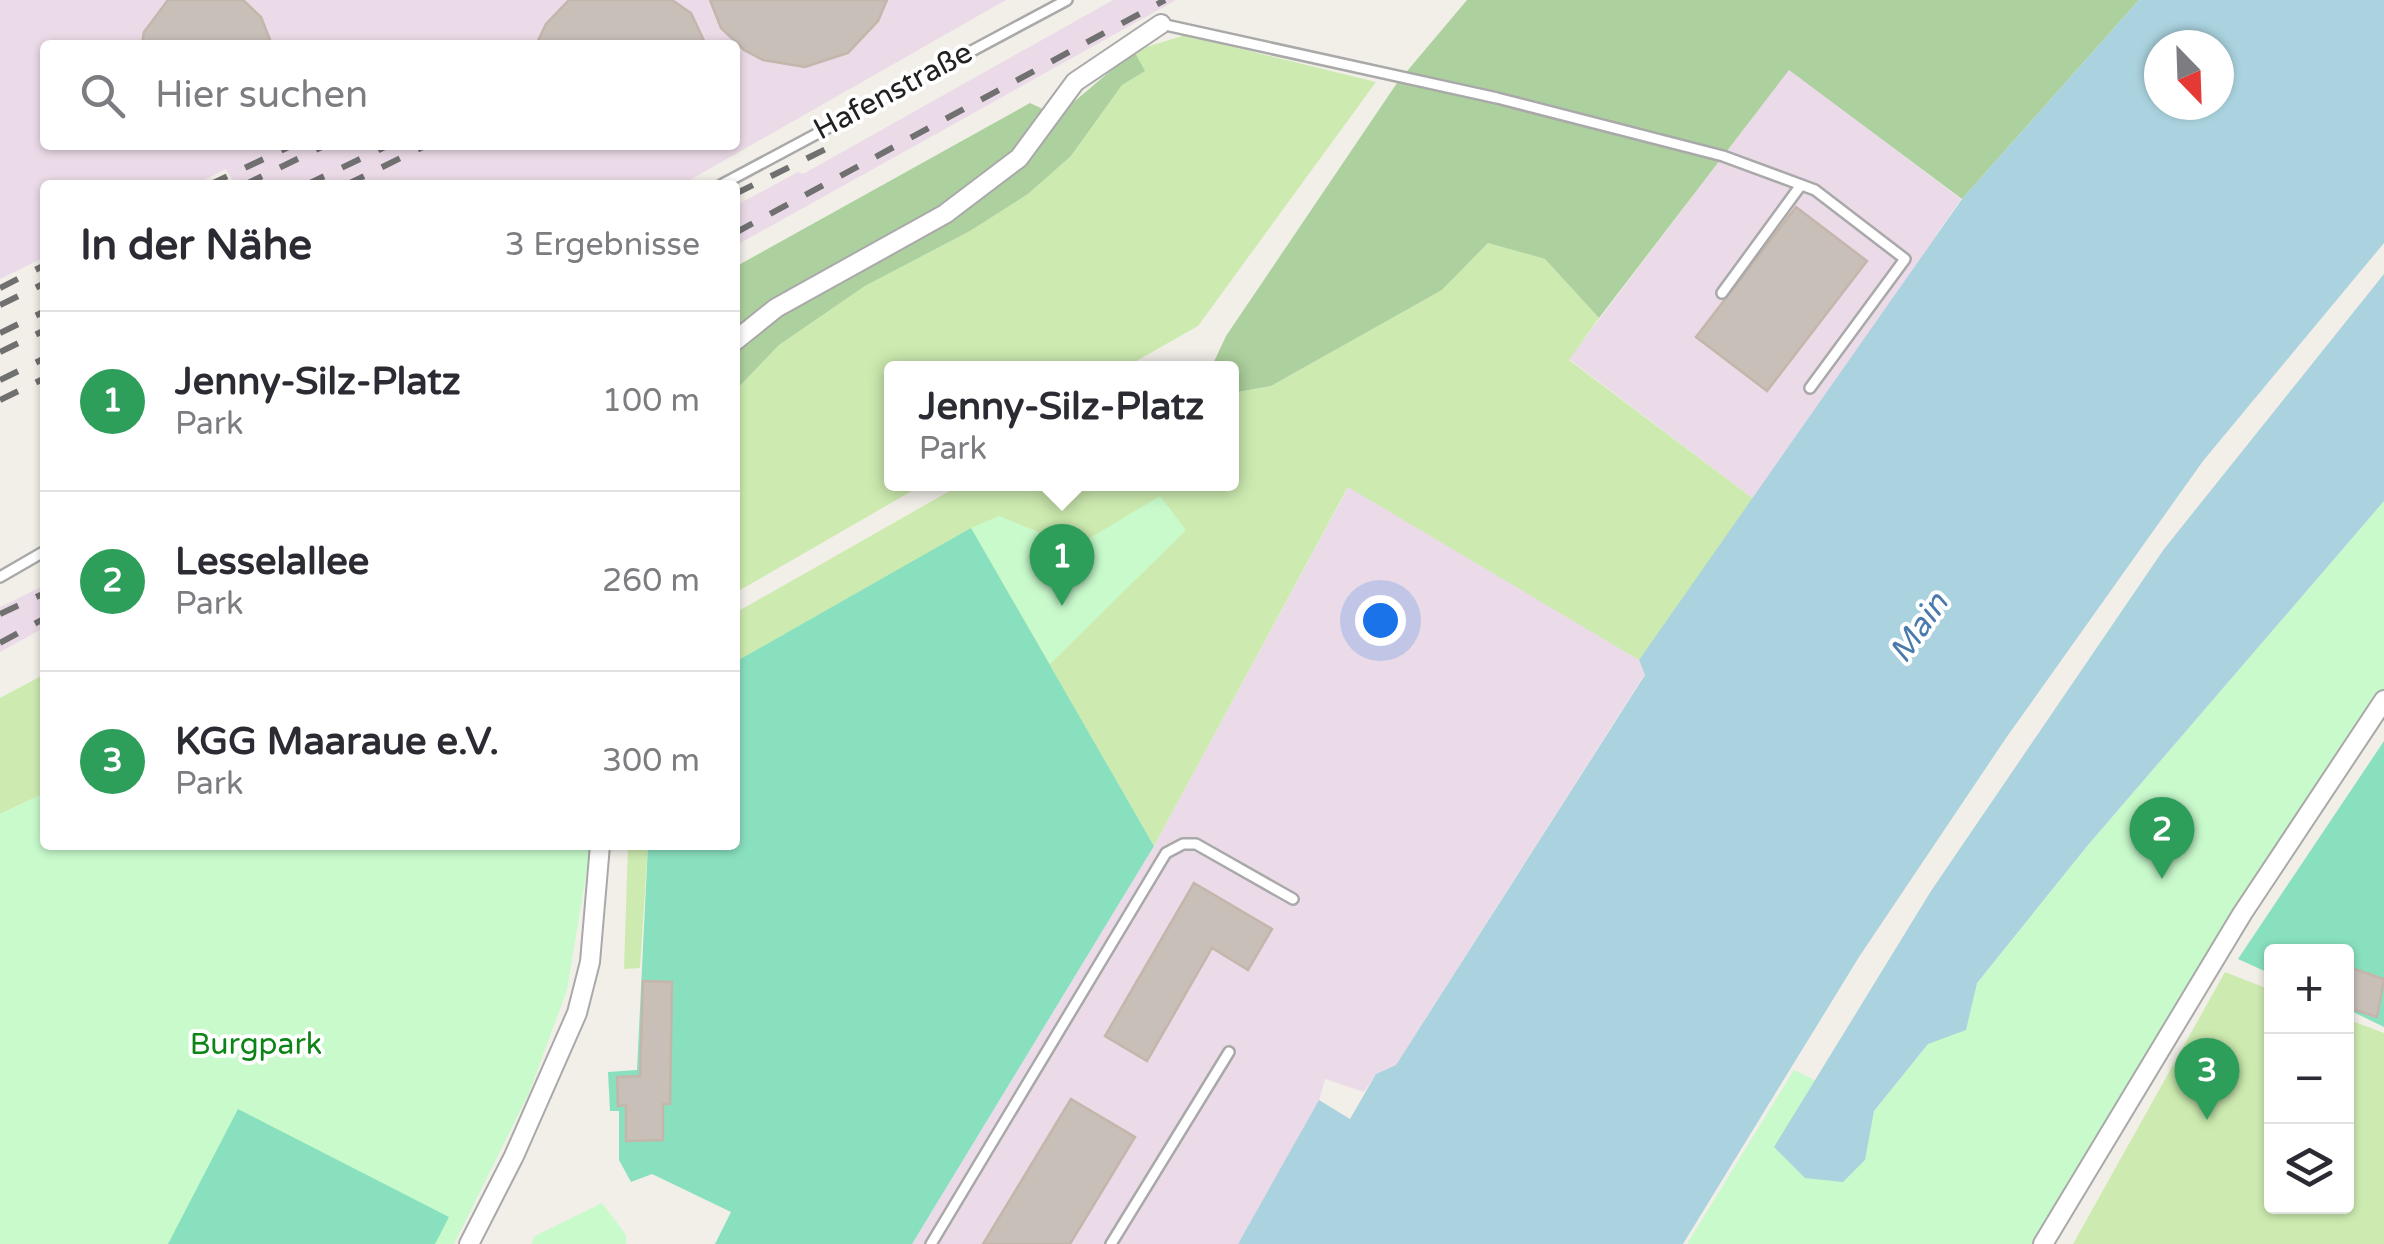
<!DOCTYPE html>
<html lang="de">
<head>
<meta charset="utf-8">
<style>
  body { margin:0; font-family:"Varela Round",sans-serif; background:#f2f2f3; color:#2b2b33 }
  .controls { position:absolute; right:30px; bottom:30px; display:grid; overflow:hidden; border-radius:10px; box-shadow:0 2px 8px #0004 }
  .controls button { width:90px; height:90px; display:grid; place-items:center; padding:0; border:0; border-bottom:2px solid #e1e1e2; background:#fff; color:#2b2b33; font:50px sans-serif }
  .compass { position:absolute; left:2144px; top:30px; width:90px; height:90px; border-radius:50%; background:#fff; box-shadow:0 2px 8px #0004; rotate:157deg }
  .you { position:absolute; left:1380px; top:620px; width:35px; height:35px; margin:-25px; border:8px solid #fff; border-radius:50%; background:#1a73e8; box-shadow:0 0 0 15px #1a73e833 }
  .badge { display:grid; place-items:center; width:65px; height:65px; border-radius:50%; background:#0f766e; color:#fff; font-size:32px; font-weight:700 }
  .pin { position:absolute; translate:-50% -82px; filter:drop-shadow(0 2px 5px #0008) }
  .pin::after { content:''; position:absolute; top:52px; width:35px; height:30px; background:inherit; clip-path:polygon(0 0,100% 0,50% 100%) }
  .popup { position:absolute; left:884px; top:361px; width:355px; height:130px; box-sizing:border-box; display:grid; place-content:center; border-radius:10px; background:#fff; filter:drop-shadow(0 2px 8px #0005); font-size:32px; white-space:nowrap; color:#7c7c81 }
  .popup b { font-size:38px; color:#2b2b33 }
  .popup::after { content:''; position:absolute; left:50%; top:100%; margin-left:-20px; border:20px solid transparent; border-top-color:#fff }
  .list { margin:0; padding:0; list-style:none }
  h2 { display:flex; justify-content:space-between; align-items:center; height:130px; margin:0; padding:0 40px; font-size:42px }
  h2 small { font-size:32px; font-weight:400; color:#7c7c81 }
  .list li { display:grid; grid-template-columns:65px 1fr auto; gap:30px; align-items:center; box-sizing:border-box; height:180px; padding:0 40px; border-top:2px solid #e1e1e2 }
  .list b { display:block; font-size:38px; white-space:nowrap }
  .list p { margin:0; font-size:32px; white-space:nowrap; color:#7c7c81 }
  .list em { font-size:32px; font-style:normal; color:#7c7c81 }
  .icon { flex:none; width:55px; height:55px; fill:none; stroke:currentColor; stroke-width:2; stroke-linecap:round; stroke-linejoin:round }
  .map { position:relative; flex:none; width:2384px; height:1244px; overflow:hidden }
  .search { position:absolute; background:#fff; box-shadow:0 2px 8px #0004; left:40px; top:40px; width:700px; height:110px; display:flex; align-items:center; gap:25px; box-sizing:border-box; padding:0 35px; border-radius:10px; color:#7c7c81; font-size:38px }
  .panel { position:absolute; background:#fff; box-shadow:0 2px 8px #0004; left:40px; top:180px; width:700px; height:670px; border-radius:10px }
  .map>svg:first-child { display:block }
  .industrial { fill:#ebdbe8; fill-rule:evenodd }
  .grass { fill:#cdebb0 }
  .forest { fill:#add19e }
  .park { fill:#c8facc }
  .pitch { fill:#88e0be }
  .water { fill:#aad3df; fill-rule:evenodd }
  .building { fill:#c7bfb8; stroke:#c4b6ab; stroke-width:2.5 }
  .lines { fill:none; stroke-linecap:round; stroke-linejoin:round }
  .service-casing { stroke:#a9a9a9; stroke-width:14 }
  .minor-casing { stroke:#a9a9a9; stroke-width:22 }
  .service { stroke:#fff; stroke-width:9 }
  .minor { stroke:#fff; stroke-width:18 }
  .rail { stroke:#707070; stroke-width:6; stroke-dasharray:20 20; stroke-linecap:butt }
  .labels { text-anchor:middle; dominant-baseline:central; stroke-width:8; stroke-linejoin:round; paint-order:stroke }
  .street-label { font-size:30px; fill:#222; stroke:#fff }
  .park-label { font-size:30px; fill:#0c8416; stroke:#fff }
  .water-label { font-size:32px; font-style:italic; fill:#4a7aab; stroke:#fff }
</style>
</head>
<body>
<div class="map">
<svg width="2384" height="1244" viewBox="0 0 2384 1244">
  <rect width="100%" height="100%" fill="#f2efe9"/>
  <g class="industrial">
    <path d="M 0,0 L 1006,0 L 681,185 L 235,185 L 226,169 L 194,185 L 45,185 L 45,257 L 0,279 ZM 45,45 L 735,45 L 735,145 L 45,145 Z"/>
    <polygon points="1113,0 1176,0 735,246 735,206 798,172 803,174"/>
    <polygon points="1789,69 1961,199 1755,500 1569,359"/>
    <polygon points="1349,486 1639,660 1645,674 1396,1065 1376,1074 1364,1092 1325,1079 1319,1101 1238,1244 912,1244 1154,846"/>
    <polygon points="45,585 45,627 0,652 0,607"/>
  </g>
  <g class="grass">
    <polygon points="1185,35 1376,82 1198,326 1124,368 892,368 892,484 924,484 735,593 735,391 779,345 865,286 970,231 1028,194 1071,156 1122,85 1144,71 1134,51"/>
    <polygon points="1488,243 1545,259 1599,318 1569,360 1755,500 1639,660 1348,487 1154,846 971,529 735,662 735,613 962,484 1232,484 1232,393 1271,386 1442,290"/>
    <polygon points="45,674 45,793 0,814 0,698"/>
    <polygon points="628,845 648,845 640,968 624,969"/>
    <polygon points="2225,972 2271,990 2272,1206 2346,1206 2347,1019 2384,1033 2384,1244 2073,1244"/>
  </g>
  <g class="forest">
    <polygon points="1467,0 2139,0 1962,199 1789,70 1599,318 1545,259 1488,243 1442,290 1271,386 1232,393 1232,368 1211,368 1226,336 1397,83"/>
    <polygon points="1134,51 1145,71 1122,85 1071,156 1028,194 970,231 865,286 779,345 735,391 735,267 1030,103 1047,111 1063,111"/>
  </g>
  <g class="park">
    <polygon points="1160,496 1186,530 1050,664 971,528 999,516 1075,547"/>
    <polygon points="2384,501 2384,700 2043,1244 1687,1244 1794,1070 1875,1110 2088,845"/>
    <polygon points="45,793 45,845 591,845 567,990 529,1093 454,1244 0,1244 0,814"/>
    <polygon points="602,1203 626,1235 626,1244 531,1244 535,1236"/>
  </g>
  <g class="pitch">
    <polygon points="971,528 1154,846 912,1244 715,1244 731,1212 652,1174 631,1182 619,1160 619,1111 610,1111 608,1072 637,1070 648,845 735,845 735,662"/>
    <polygon points="2384,741 2384,1027 2347,1009 2346,952 2272,952 2271,974 2238,959"/>
    <polygon points="238,1109 449,1217 435,1244 168,1244"/>
  </g>
  <g class="water">
    <path d="M 2139,0 L 2384,0 L 2384,243 L 2203,461 L 2006,738 L 1859,957 L 1683,1244 L 1238,1244 L 1319,1100 L 1350,1119 L 1376,1074 L 1396,1065 L 1645,675 L 1639,660 L 1962,199 ZM 2159,45 L 2219,45 L 2219,105 L 2159,105 Z"/>
    <polygon points="2384,274 2384,501 2088,845 1977,983 1966,1030 1928,1044 1874,1111 1865,1160 1843,1182 1805,1178 1774,1147 1931,891 2164,549"/>
  </g>
  <g class="building">
    <polygon points="168,0 243,0 261,17 272,45 142,45 144,32"/>
    <polygon points="569,0 672,0 691,13 706,45 536,45 546,24"/>
    <polygon points="710,0 887,0 878,21 848,53 805,67 763,60 744,50 721,28"/>
    <polygon points="1796,207 1867,261 1767,391 1696,337"/>
    <polygon points="1194,883 1272,929 1248,970 1212,948 1147,1061 1105,1036"/>
    <polygon points="2346,966 2384,979 2377,1017 2346,1007"/>
    <polygon points="643,981 672,982 670,1104 663,1104 663,1140 626,1141 626,1105 618,1106 617,1077 640,1076"/>
    <polygon points="1071,1099 1135,1137 1070,1244 983,1244"/>
  </g>
  <g class="lines">
    <defs>
      <g id="service">
        <polyline points="1161,24 1497,98 1723,156 1815,190 1905,259 1810,388"/>
        <polyline points="721,185 1067,0"/>
        <polyline points="1722,293 1801,185"/>
        <polyline points="0,577 45,551"/>
        <polyline points="931,1244 1166,853 1183,844 1196,844 1293,899"/>
        <polyline points="1111,1244 1229,1052"/>
      </g>
      <g id="minor">
        <polyline points="735,341 776,308 945,214 1019,158 1075,82 1161,24"/>
        <polyline points="469,1244 514,1156 577,1013 590,962 600,845"/>
        <polyline points="2043,1244 2242,914 2384,700"/>
      </g>
    </defs>
    <use href="#service" class="service-casing"/>
    <use href="#minor" class="minor-casing"/>
    <use href="#service" class="service"/>
    <use href="#minor" class="minor"/>
    <g class="rail">
      <polyline points="209,185 293,145"/>
      <polyline points="244,185 326,145"/>
      <polyline points="306,185 389,145"/>
      <polyline points="346,185 427,145"/>
      <polyline points="735,194 832,146"/>
      <polyline points="735,233 1165,0"/>
      <polyline points="0,288 45,265"/>
      <polyline points="0,305 45,283"/>
      <polyline points="0,333 45,311"/>
      <polyline points="0,352 45,330"/>
      <polyline points="0,380 45,358"/>
      <polyline points="0,400 45,378"/>
      <polyline points="0,614 45,593"/>
      <polyline points="0,643 45,618"/>
    </g>
  </g>
  <g class="labels">
    <g class="street-label">
      <text transform="translate(893 91) rotate(-28)">Hafenstraße</text>
    </g>
    <g class="park-label">
      <text x="256" y="1044">Burgpark</text>
    </g>
    <g class="water-label">
      <text transform="translate(1919 628) rotate(-55)">Main</text>
    </g>
  </g>
</svg>
<div class="controls">
<button>+</button>
<button>−</button>
<button><svg class="icon" aria-label="layers" viewBox="0 0 24 24"><path d="M12 4l9 5-9 5-9-5zM3 14l9 5 9-5"/></svg></button>
</div>
<svg class="compass" viewBox="-18 -18 36 36"><path d="M0-13l5 13h-10z" fill="#e53935"/><path d="M0 13l5-13h-10z" fill="#7c7c81"/></svg>
<div class="you"></div>
<div class="pin badge" style="left:1062px;top:606px;background:#2e9e5b">1</div>
<div class="popup"><b>Jenny-Silz-Platz</b>Park</div>
<div class="pin badge" style="left:2162px;top:879px;background:#2e9e5b">2</div>
<div class="pin badge" style="left:2207px;top:1120px;background:#2e9e5b">3</div>
<div class="search"><svg class="icon" aria-label="search" viewBox="0 0 24 24"><circle cx="10" cy="10" r="6"/><path d="M15 15l6 6"/></svg>Hier suchen</div>
<section class="panel">
<h2>In der Nähe<small>3 Ergebnisse</small></h2>
<ul class="list">
<li><span class="badge" style="background:#2e9e5b">1</span><div><b>Jenny-Silz-Platz</b><p>Park</p></div><em>100 m</em></li>
<li><span class="badge" style="background:#2e9e5b">2</span><div><b>Lesselallee</b><p>Park</p></div><em>260 m</em></li>
<li><span class="badge" style="background:#2e9e5b">3</span><div><b>KGG Maaraue e.V.</b><p>Park</p></div><em>300 m</em></li>
</ul>
</section>
</div>
</body>
</html>
